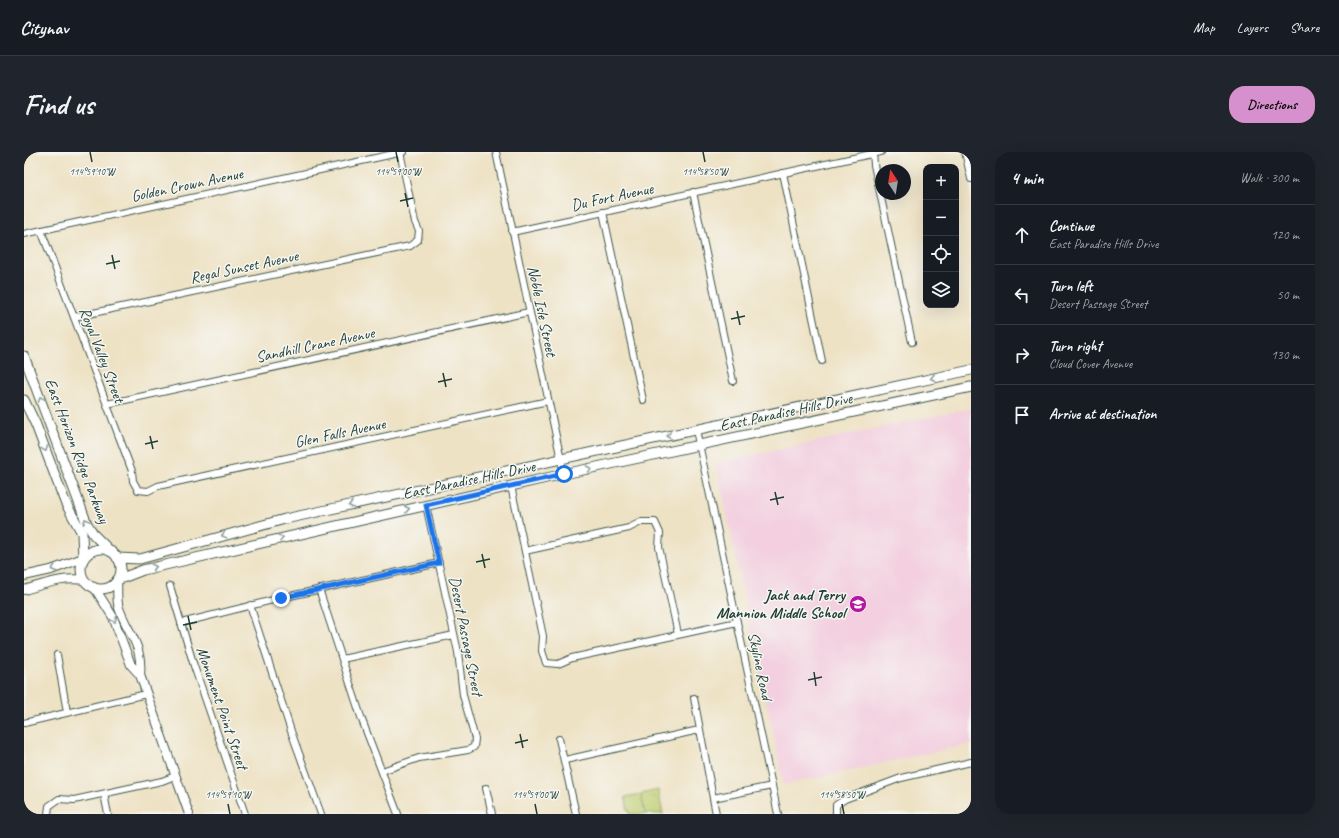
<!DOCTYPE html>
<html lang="en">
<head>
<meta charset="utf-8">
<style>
  body { margin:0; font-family:Caveat,sans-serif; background:#20242c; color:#f1f3f6 }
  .controls { position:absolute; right:12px; top:12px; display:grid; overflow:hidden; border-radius:8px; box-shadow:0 4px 16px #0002 }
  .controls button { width:36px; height:36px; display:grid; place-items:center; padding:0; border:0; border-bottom:1px solid #363941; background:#171b24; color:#f1f3f6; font:20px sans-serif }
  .compass { position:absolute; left:851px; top:12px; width:36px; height:36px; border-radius:50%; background:#171b24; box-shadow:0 4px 16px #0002; rotate:348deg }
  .stop { position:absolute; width:12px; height:12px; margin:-9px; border:3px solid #1a73e8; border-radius:50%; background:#fff }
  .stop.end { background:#1a73e8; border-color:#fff; box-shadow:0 1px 4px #0008 }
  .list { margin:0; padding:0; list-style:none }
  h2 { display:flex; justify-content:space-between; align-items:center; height:52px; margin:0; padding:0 16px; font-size:17px }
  h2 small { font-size:13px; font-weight:400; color:#9ea1a6 }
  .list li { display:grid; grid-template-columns:26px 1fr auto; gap:12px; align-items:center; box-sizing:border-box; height:60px; padding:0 16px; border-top:1px solid #363941 }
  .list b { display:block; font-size:15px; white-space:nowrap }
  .list p { margin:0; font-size:13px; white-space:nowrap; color:#9ea1a6 }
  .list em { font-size:13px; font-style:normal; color:#9ea1a6 }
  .icon { flex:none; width:22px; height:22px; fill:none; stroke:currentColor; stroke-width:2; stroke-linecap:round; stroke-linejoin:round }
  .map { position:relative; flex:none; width:947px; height:662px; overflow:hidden; border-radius:16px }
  header { display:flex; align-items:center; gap:24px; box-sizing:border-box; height:56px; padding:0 20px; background:#171b24; border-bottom:1px solid #363941 }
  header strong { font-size:19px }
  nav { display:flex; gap:22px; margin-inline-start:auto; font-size:14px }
  .intro { display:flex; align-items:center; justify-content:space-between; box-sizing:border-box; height:96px; padding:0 24px }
  h1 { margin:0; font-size:28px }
  .button { padding:10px 18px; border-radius:16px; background:#d690ce; color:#111; font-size:14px; font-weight:700 }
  main { display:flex; gap:24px; padding:0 24px }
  aside { flex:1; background:#171b24; border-radius:16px; box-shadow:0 4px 16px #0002 }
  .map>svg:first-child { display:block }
  .built { fill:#f3cfdf }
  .grass { fill:url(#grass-tufts); stroke:#708652 }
  .park { fill:#c0ce70; stroke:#708652 }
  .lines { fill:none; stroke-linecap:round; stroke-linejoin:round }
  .minor-casing { stroke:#3e564a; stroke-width:8 }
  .tertiary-casing { stroke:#3e564a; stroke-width:10 }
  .secondary-casing { stroke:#3e564a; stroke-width:11 }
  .minor { stroke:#fff; stroke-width:6 }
  .tertiary { stroke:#fff; stroke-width:8 }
  .secondary { stroke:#fff; stroke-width:9 }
  .oneway { stroke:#8f9e9a }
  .route { stroke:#1a73e8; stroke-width:5 }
  .ticks { fill:none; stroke:#1f3d34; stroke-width:1.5 }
  .labels { text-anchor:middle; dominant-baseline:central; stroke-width:3; stroke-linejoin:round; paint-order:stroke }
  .street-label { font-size:16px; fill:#1f3d34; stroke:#f6f6f2 }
  .poi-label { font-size:16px; font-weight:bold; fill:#1f3d34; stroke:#f6f6f2; text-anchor:end }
  .ticks-label { font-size:10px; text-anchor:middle; fill:#1f3d34; stroke:#f6f6f2; stroke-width:3; stroke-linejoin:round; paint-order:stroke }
</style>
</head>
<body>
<header>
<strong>Citynav</strong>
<nav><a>Map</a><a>Layers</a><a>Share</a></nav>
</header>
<div class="intro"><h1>Find us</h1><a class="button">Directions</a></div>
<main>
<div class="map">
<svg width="947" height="662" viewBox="0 0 947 662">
  <defs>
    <pattern id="grass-tufts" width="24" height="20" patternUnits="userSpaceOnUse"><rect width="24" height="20" fill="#c0ce70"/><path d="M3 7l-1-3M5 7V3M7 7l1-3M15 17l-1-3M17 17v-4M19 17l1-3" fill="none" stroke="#9ba85d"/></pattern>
  </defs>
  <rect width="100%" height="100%" fill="#f6f6f2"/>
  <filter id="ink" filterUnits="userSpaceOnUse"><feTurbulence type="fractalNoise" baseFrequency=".025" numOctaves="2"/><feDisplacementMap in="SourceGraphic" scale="8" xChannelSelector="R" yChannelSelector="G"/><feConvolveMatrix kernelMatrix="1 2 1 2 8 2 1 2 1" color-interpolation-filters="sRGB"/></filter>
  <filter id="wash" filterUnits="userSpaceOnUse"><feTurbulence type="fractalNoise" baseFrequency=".012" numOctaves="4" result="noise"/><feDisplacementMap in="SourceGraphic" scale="16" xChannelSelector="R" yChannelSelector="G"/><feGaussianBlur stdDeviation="0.9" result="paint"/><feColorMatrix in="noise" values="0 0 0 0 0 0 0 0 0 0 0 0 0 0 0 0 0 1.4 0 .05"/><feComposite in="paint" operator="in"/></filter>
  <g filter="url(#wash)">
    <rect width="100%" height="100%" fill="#eee2c4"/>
    <polygon class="built" points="947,256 947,592 760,633 692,311"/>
    <polygon class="grass" points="634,638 639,662 621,662 617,642"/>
    <polygon class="park" points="617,642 621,662 605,662 601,645"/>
  </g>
  <g filter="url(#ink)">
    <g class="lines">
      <defs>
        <g id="minor">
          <polyline points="472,0 540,322"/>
          <polyline points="849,0 850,13 888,190"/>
          <polyline points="941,0 947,27"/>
          <polyline points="759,21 798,209"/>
          <polyline points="669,40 709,229"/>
          <polyline points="579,60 619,248"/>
          <polyline points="17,78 108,319 109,329 114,338 124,339 134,334 524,249"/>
          <polyline points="488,80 857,0"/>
          <polyline points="0,82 379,0"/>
          <polyline points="50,165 386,94 394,88 395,79 391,70 376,0"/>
          <polyline points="83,252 505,160"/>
          <polyline points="672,278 754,662"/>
          <polyline points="487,334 519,484 518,499 522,511 534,512 548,506 713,470"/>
          <polyline points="501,399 605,376 617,370 631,370 636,381 635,395 654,482"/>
          <polyline points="146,434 170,514 221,662"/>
          <polyline points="295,437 338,568 374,662"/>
          <polyline points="226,453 268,582 297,662"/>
          <polyline points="157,471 257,446 415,411"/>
          <polyline points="33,503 43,560"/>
          <polyline points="318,507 430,483"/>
          <polyline points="670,546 692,662"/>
          <polyline points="0,571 122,542"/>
          <polyline points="535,587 552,662"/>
          <polyline points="541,608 675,578"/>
          <polyline points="358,619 395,606 444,598 450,595 451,587 439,543 434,500 402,353"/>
          <polyline points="462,636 468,662"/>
          <polyline points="80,642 84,662"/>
          <polyline points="689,646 748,634"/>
          <polyline points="24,662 25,654 35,647 50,648 138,629 151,624"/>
          <polyline points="812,662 812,653 821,647 877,626 947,610"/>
        </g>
        <g id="tertiary">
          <polyline points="0,424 27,418 59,406"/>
          <path d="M 93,428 C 94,437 92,447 95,456 C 104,482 119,492 116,523 L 165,662"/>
          <polyline points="70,435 89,465 107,513 116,523"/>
          <path d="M 0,438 C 21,432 38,425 60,428"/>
        </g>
        <g id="secondary">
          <polyline points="0,204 63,372 70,383 86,399"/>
          <polyline points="0,248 12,273 41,350 58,381 59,406"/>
          <circle cx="77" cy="417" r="20"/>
          <polyline points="93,406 116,407 261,367 947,218"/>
          <polyline points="93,428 119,418 540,322 947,235"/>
        </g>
      </defs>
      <use href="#minor" class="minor-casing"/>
      <use href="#tertiary" class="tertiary-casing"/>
      <use href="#secondary" class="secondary-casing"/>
      <use href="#minor" class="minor"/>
      <use href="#tertiary" class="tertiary"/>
      <use href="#secondary" class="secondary"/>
    </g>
    <defs><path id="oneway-chevron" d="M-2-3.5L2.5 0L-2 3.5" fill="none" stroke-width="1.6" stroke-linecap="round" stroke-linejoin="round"/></defs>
    <g class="oneway">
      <use href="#oneway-chevron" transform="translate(909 226) rotate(168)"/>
      <use href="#oneway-chevron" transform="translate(17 247) rotate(-111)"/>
      <use href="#oneway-chevron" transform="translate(645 284) rotate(168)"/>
      <use href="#oneway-chevron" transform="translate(21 297) rotate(69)"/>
      <use href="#oneway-chevron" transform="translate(565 317) rotate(-12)"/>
      <use href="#oneway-chevron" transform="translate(327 353) rotate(168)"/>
      <use href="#oneway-chevron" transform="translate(383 357) rotate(-12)"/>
      <use href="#oneway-chevron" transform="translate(62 369) rotate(-115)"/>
      <use href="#oneway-chevron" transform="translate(200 383) rotate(165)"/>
      <use href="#oneway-chevron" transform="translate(257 386) rotate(-14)"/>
      <use href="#oneway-chevron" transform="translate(130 415) rotate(-13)"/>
      <use href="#oneway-chevron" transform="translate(30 417) rotate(163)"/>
      <use href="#oneway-chevron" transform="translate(90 468) rotate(68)"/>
    </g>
  </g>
  <g class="lines" filter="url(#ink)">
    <polyline class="route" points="257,446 415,411 402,353 540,322"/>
  </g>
  <path class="ticks" d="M 66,0 L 68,10M 372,0 L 374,10M 679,0 L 681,10M 381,41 L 384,55M 376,49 L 389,46M 88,103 L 91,117M 82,112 L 96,109M 713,159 L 716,173M 707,167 L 721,164M 419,221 L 422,235M 414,230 L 428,227M 126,284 L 129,297M 121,292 L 134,289M 751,340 L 754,353M 746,348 L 760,345M 458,402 L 461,416M 452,410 L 466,407M 164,464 L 167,478M 159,473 L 173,470M 790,520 L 792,534M 784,528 L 798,525M 496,582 L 499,596M 491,591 L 504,588M 204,652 L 206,662M 511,652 L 513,662M 818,652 L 820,662"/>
  <defs>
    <symbol id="school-disc" viewBox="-11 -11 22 22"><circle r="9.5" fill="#b5179e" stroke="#f6f6f2"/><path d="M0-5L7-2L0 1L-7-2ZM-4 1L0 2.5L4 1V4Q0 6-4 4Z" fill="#fff"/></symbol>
  </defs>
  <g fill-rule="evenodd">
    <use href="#school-disc" x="824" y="442" width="20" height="20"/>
  </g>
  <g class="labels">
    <g class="street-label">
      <text transform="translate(163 33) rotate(-12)">Golden Crown Avenue</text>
      <text transform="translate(588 45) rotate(-12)">Du Fort Avenue</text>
      <text transform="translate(220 115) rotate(-12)">Regal Sunset Avenue</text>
      <text transform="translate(518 159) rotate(78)">Noble Isle Street</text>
      <text transform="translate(291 193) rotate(-12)">Sandhill Crane Avenue</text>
      <text transform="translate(78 203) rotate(69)">Royal Valley Street</text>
      <text transform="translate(762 260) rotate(-12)">East Paradise Hills Drive</text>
      <text transform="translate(316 281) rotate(-12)">Glen Falls Avenue</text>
      <text transform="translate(53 299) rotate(69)">East Horizon Ridge Parkway</text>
      <text transform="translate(445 328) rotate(-12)">East Paradise Hills Drive</text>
      <text transform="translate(442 484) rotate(79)">Desert Passage Street</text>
      <text transform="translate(736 514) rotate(78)">Skyline Road</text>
      <text transform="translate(198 556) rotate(71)">Monument Point Street</text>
    </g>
    <g class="poi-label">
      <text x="821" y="443">Jack and Terry<tspan x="821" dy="18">Mannion Middle School</tspan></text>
    </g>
  </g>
  <g class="ticks-label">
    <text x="68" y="23">114°59'10"W</text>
    <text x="374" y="23">114°59'00"W</text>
    <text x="681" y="23">114°58'50"W</text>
    <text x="204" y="646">114°59'10"W</text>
    <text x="511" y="646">114°59'00"W</text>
    <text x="818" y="646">114°58'50"W</text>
  </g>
</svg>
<div class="controls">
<button>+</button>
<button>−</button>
<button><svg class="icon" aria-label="locate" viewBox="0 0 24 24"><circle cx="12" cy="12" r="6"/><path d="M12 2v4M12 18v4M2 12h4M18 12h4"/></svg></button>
<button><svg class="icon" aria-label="layers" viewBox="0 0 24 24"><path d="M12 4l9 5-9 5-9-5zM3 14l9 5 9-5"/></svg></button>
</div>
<svg class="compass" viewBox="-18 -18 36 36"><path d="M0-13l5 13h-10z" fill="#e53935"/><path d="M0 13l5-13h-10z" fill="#9ea1a6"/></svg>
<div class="stop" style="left:540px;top:322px"></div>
<div class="stop end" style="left:257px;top:446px"></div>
</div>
<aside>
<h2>4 min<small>Walk · 300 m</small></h2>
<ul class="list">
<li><svg class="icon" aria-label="ahead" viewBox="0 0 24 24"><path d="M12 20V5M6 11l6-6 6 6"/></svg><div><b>Continue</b><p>East Paradise Hills Drive</p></div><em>120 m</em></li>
<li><svg class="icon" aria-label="left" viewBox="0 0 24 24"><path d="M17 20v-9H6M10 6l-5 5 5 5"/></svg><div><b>Turn left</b><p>Desert Passage Street</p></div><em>50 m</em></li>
<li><svg class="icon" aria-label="right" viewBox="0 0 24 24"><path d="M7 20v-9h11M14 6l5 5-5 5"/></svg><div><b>Turn right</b><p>Cloud Cover Avenue</p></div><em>130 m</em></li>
<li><svg class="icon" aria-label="arrive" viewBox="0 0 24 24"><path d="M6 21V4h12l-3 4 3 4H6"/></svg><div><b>Arrive at destination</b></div></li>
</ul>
</aside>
</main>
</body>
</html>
